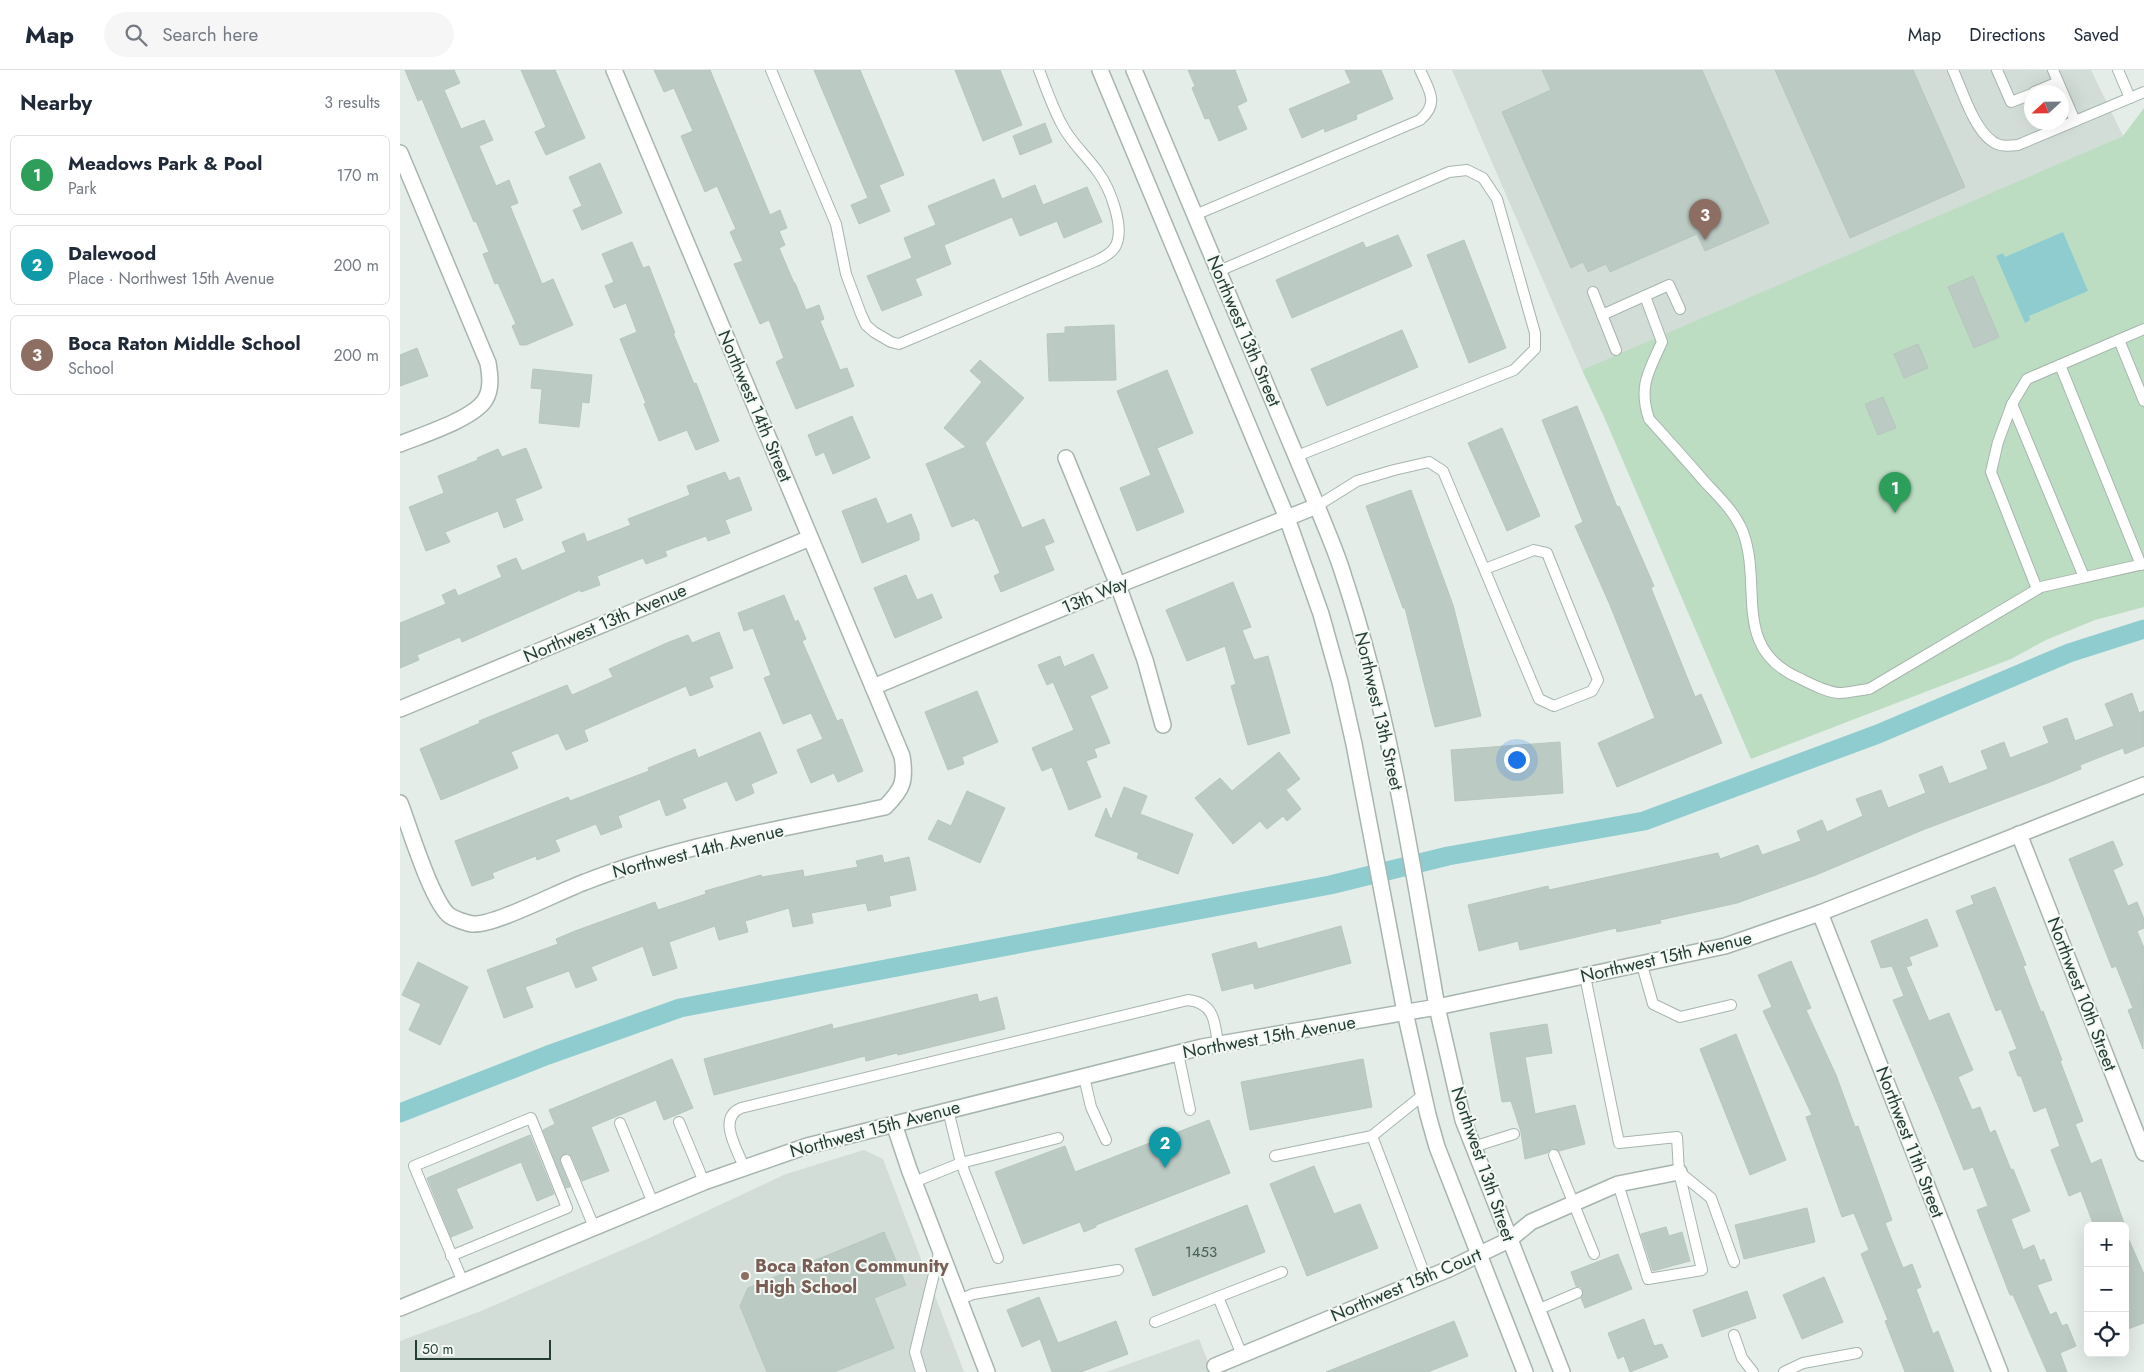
<!DOCTYPE html>
<html lang="en">
<head>
<meta charset="utf-8">
<style>
  body { margin:0; font-family:Jost,sans-serif; background:#f6f6f7; color:#1f2937 }
  .controls { position:absolute; right:15px; bottom:15px; display:grid; overflow:hidden; border-radius:8px; box-shadow:0 5px 20px #0002 }
  .controls button { width:45px; height:45px; display:grid; place-items:center; padding:0; border:0; border-bottom:1px solid #e0e1e3; background:#fff; color:#1f2937; font:25px sans-serif }
  .compass { position:absolute; left:1624px; top:15px; width:45px; height:45px; border-radius:50%; background:#fff; box-shadow:0 5px 20px #0002; rotate:248deg }
  .scale { position:absolute; left:15px; bottom:12px; width:136px; box-sizing:border-box; padding-left:5px; border:2px solid #243e34; border-top:0; font-size:14px; line-height:18px; white-space:nowrap; color:#243e34; -webkit-text-stroke:4px #f4f9f6; paint-order:stroke }
  .you { position:absolute; left:1116px; top:689px; width:18px; height:18px; margin:-12px; border:4px solid #fff; border-radius:50%; background:#1a73e8; box-shadow:0 0 0 8px #1a73e833 }
  .badge { display:grid; place-items:center; width:32px; height:32px; border-radius:50%; background:#0f766e; color:#fff; font-size:16px; font-weight:700 }
  .pin { position:absolute; translate:-50% -41px; filter:drop-shadow(0 1px 2px #0008) }
  .pin::after { content:''; position:absolute; top:26px; width:18px; height:15px; background:inherit; clip-path:polygon(0 0,100% 0,50% 100%) }
  .list { margin:0; padding:0; list-style:none }
  h2 { display:flex; justify-content:space-between; align-items:center; height:65px; margin:0; padding:0 20px; font-size:21px }
  h2 small { font-size:16px; font-weight:400; color:#747a83 }
  .list li { display:grid; grid-template-columns:32px 1fr auto; gap:15px; align-items:center; box-sizing:border-box; height:80px; margin:0 10px 10px; padding:0 10px; border:1px solid #e0e1e3; border-radius:8px }
  .list b { display:block; font-size:19px; white-space:nowrap }
  .list p { margin:0; font-size:16px; white-space:nowrap; color:#747a83 }
  .list em { font-size:16px; font-style:normal; color:#747a83 }
  .icon { flex:none; width:28px; height:28px; fill:none; stroke:currentColor; stroke-width:2; stroke-linecap:round; stroke-linejoin:round }
  .map { position:relative; flex:none; width:1744px; height:1302px; overflow:hidden }
  header { display:flex; align-items:center; gap:30px; box-sizing:border-box; height:70px; padding:0 25px; background:#fff; border-bottom:1px solid #e0e1e3 }
  header strong { font-size:24px }
  nav { display:flex; gap:28px; margin-inline-start:auto; font-size:18px }
  .search { width:350px; height:45px; background:#f6f6f7; display:flex; align-items:center; gap:12px; box-sizing:border-box; padding:0 18px; border-radius:28px; color:#747a83; font-size:19px }
  main { display:flex }
  aside { flex:1; background:#fff }
  .map>svg:first-child { display:block }
  .built { fill:#d2ddd7; fill-rule:evenodd }
  .green { fill:#bdddc3 }
  .water { fill:#8eccd0 }
  .lines { fill:none; stroke-linecap:round; stroke-linejoin:round }
  .canal { stroke:#8eccd0; stroke-width:19 }
  .building { fill:#bccac4; stroke:#b6c6be }
  .service-casing { stroke:#a7b5ae; stroke-width:12 }
  .minor-casing { stroke:#a7b5ae; stroke-width:18 }
  .tertiary-casing { stroke:#a7b5ae; stroke-width:18 }
  .service { stroke:#fff; stroke-width:10 }
  .minor { stroke:#fff; stroke-width:15 }
  .tertiary { stroke:#fff; stroke-width:15 }
  .education-dot { fill:#8d6e63; stroke:#f4f9f6; stroke-width:2 }
  .labels { text-anchor:middle; dominant-baseline:central; stroke-width:4; stroke-linejoin:round; paint-order:stroke }
  .number-label { font-size:15px; fill:#4a6158 }
  .street-label { font-size:18px; fill:#243e34; stroke:#f4f9f6 }
  .education-label { font-size:18px; font-weight:bold; fill:#785e54; stroke:#f4f9f6; text-anchor:start }
</style>
</head>
<body>
<header>
<strong>Map</strong>
<div class="search"><svg class="icon" aria-label="search" viewBox="0 0 24 24"><circle cx="10" cy="10" r="6"/><path d="M15 15l6 6"/></svg>Search here</div>
<nav><a>Map</a><a>Directions</a><a>Saved</a></nav>
</header>
<main>
<aside>
<h2>Nearby<small>3 results</small></h2>
<ul class="list">
<li><span class="badge" style="background:#2e9e5b">1</span><div><b>Meadows Park &amp; Pool</b><p>Park</p></div><em>170 m</em></li>
<li><span class="badge" style="background:#0f9aa8">2</span><div><b>Dalewood</b><p>Place · Northwest 15th Avenue</p></div><em>200 m</em></li>
<li><span class="badge" style="background:#8d6e63">3</span><div><b>Boca Raton Middle School</b><p>School</p></div><em>200 m</em></li>
</ul>
</aside>
<div class="map">
<svg width="1744" height="1302" viewBox="0 0 1744 1302">
  <rect width="100%" height="100%" fill="#e4ede8"/>
  <g class="built">
    <path d="M 1052,0 L 1691,0 L 1723,66 L 1411,203 L 1182,300 ZM 1632,22 L 1662,22 L 1662,52 L 1632,52 Z"/>
    <polygon points="464,1080 483,1089 564,1302 0,1302 0,1271 81,1241 245,1170 386,1104"/>
    <polygon points="799,1269 812,1302 706,1302"/>
  </g>
  <polygon class="green" points="1744,38 1744,537 1695,550 1646,570 1611,589 1351,689 1205,349 1182,300 1723,66"/>
  <polygon class="water" points="1663,162 1688,221 1629,246 1630,250 1625,253 1596,186 1603,183 1605,187"/>
  <g class="lines">
    <polyline class="canal" points="0,1043 148,985 280,938 930,815 1048,786 1244,751 1478,664 1669,583 1744,559"/>
  </g>
  <g class="building">
    <polygon points="5,0 54,0 60,13 44,20 61,59 84,50 93,70 79,76 96,116 109,110 118,133 110,136 142,214 153,209 173,255 126,275 120,275 112,256 116,254 98,213 95,214 83,184 89,182 76,151 74,152 22,29 18,31"/>
    <polygon points="121,0 155,0 185,68 146,85 135,62 146,57"/>
    <polygon points="254,0 310,0 370,145 380,140 387,158 379,161 385,175 379,178 394,213 395,213 406,240 419,235 424,249 420,251 440,300 447,298 454,316 396,339 376,292 384,288 369,250 360,254 334,194 343,191 330,162 336,159 317,116 305,122 281,66 293,61 274,18 264,22"/>
    <polygon points="414,0 460,0 504,105 479,115 490,141 459,154 451,135 468,128"/>
    <polygon points="555,0 600,0 622,55 583,71"/>
    <polygon points="788,0 835,0 847,31 837,36 847,59 819,71 809,48 805,49 792,18 795,16"/>
    <polygon points="945,0 981,0 993,29 956,45 957,49 925,62 924,58 902,68 889,39 951,13"/>
    <polygon points="1142,0 1302,0 1369,153 1305,181 1297,164 1210,202 1206,194 1188,202 1183,192 1171,198 1102,42 1151,20"/>
    <polygon points="1375,0 1513,0 1565,117 1450,168"/>
    <polygon points="645,53 652,72 620,85 613,66"/>
    <polygon points="200,93 222,143 182,160 173,140 182,136 169,107"/>
    <polygon points="594,109 602,129 635,115 643,135 687,117 702,152 664,168 657,151 620,166 612,147 544,175 551,194 515,209 522,225 482,241 467,206 512,188 504,168 536,155 528,136"/>
    <polygon points="998,165 1012,196 892,248 876,210 963,172 966,178"/>
    <polygon points="1064,170 1106,278 1069,293 1027,185"/>
    <polygon points="232,172 243,198 249,196 275,263 273,263 294,314 296,313 319,371 296,380 287,360 259,371 244,334 246,333 220,269 237,262 226,233 214,238 205,216 214,212 202,184"/>
    <polygon points="1573,206 1599,267 1574,278 1548,217"/>
    <polygon points="714,255 716,310 649,311 647,264 665,263 665,257"/>
    <polygon points="1002,260 1018,297 927,336 911,299"/>
    <polygon points="1518,274 1528,298 1504,308 1494,284"/>
    <polygon points="17,278 28,306 0,316 0,285"/>
    <polygon points="580,290 624,328 585,373 622,458 644,449 654,472 644,476 654,500 601,522 594,506 600,503 578,450 576,451 575,448 552,457 526,394 566,377 544,358 582,312 570,301"/>
    <polygon points="133,299 192,305 189,333 182,332 179,357 139,353 142,319 131,318"/>
    <polygon points="767,300 793,363 757,378 784,442 737,461 720,418 751,405 717,321"/>
    <polygon points="1483,327 1496,358 1478,365 1465,334"/>
    <polygon points="1177,336 1217,437 1219,436 1254,516 1251,518 1295,627 1301,624 1322,673 1217,717 1198,673 1255,648 1210,535 1175,456 1183,452 1142,350"/>
    <polygon points="452,346 470,388 433,404 424,382 416,386 408,365"/>
    <polygon points="1102,358 1140,446 1107,461 1068,373"/>
    <polygon points="126,378 142,418 115,429 123,450 104,458 98,441 45,462 50,472 26,481 9,437 44,423 38,406 78,390 77,388 98,379 102,387"/>
    <polygon points="325,402 329,411 339,407 352,440 325,450 330,463 308,471 306,466 265,481 267,486 246,494 243,488 197,506 200,515 181,522 180,520 62,572 60,567 17,585 19,590 0,598 0,553 46,534 42,525 55,519 58,526 102,507 97,496 116,488 122,501 166,482 162,472 184,463 187,472 231,455 228,449 290,425 287,416"/>
    <polygon points="1011,420 1053,535 1081,646 1035,657 1005,538 1003,538 966,436"/>
    <polygon points="476,428 487,454 511,444 519,464 519,470 462,493 442,441"/>
    <polygon points="506,505 517,530 532,524 542,548 495,568 474,518"/>
    <polygon points="833,512 851,557 842,560 854,590 868,586 890,663 848,675 831,616 836,614 825,576 787,591 766,540"/>
    <polygon points="384,525 395,552 398,550 406,569 402,571 437,651 442,649 463,701 438,712 434,703 411,713 397,680 423,669 411,643 383,654 364,608 371,605 353,558 344,561 338,543"/>
    <polygon points="319,562 333,598 309,607 313,617 290,626 286,616 184,660 188,671 166,680 158,663 111,682 118,698 41,730 20,679 80,653 79,651 167,615 172,625 213,607 209,599 269,572 288,565 292,573"/>
    <polygon points="693,584 708,618 690,626 710,673 694,679 697,687 686,691 701,727 669,740 652,697 642,701 632,678 674,660 653,612 647,615 638,595 660,586 664,597"/>
    <polygon points="577,621 598,672 562,687 564,694 548,700 525,642"/>
    <polygon points="1732,623 1739,643 1744,641 1744,676 1725,684 1723,678 1680,695 1681,699 1650,712 1525,759 1416,805 1337,833 1260,850 1261,853 1217,862 1216,858 1120,880 1118,871 1079,881 1068,835 1148,816 1149,820 1318,783 1320,789 1358,775 1362,785 1401,771 1397,761 1422,750 1427,762 1463,746 1456,729 1481,720 1488,738 1526,723 1519,705 1542,696 1549,714 1588,699 1581,681 1604,672 1610,688 1649,673 1643,657 1667,648 1675,671 1714,656 1705,634"/>
    <polygon points="360,662 377,703 351,714 354,723 336,731 327,711 282,729 286,738 266,746 260,729 218,746 222,757 201,765 196,754 155,770 160,781 137,790 136,786 92,803 94,808 72,816 55,771 168,727 170,731 249,701 248,698 295,679 298,688"/>
    <polygon points="1160,672 1163,723 1055,731 1051,680"/>
    <polygon points="879,682 900,709 886,720 901,739 887,751 883,746 867,759 860,751 833,774 795,728 820,708 832,721"/>
    <polygon points="724,717 747,726 740,744 793,764 778,804 737,788 739,783 695,766 706,738 711,750"/>
    <polygon points="567,721 605,738 580,793 528,769 538,750 551,756"/>
    <polygon points="1713,771 1723,795 1713,800 1728,836 1737,832 1744,849 1744,858 1737,861 1744,878 1743,979 1728,940 1733,938 1716,896 1712,898 1669,789"/>
    <polygon points="482,785 484,793 509,787 516,820 489,826 491,836 468,841 466,833 411,843 413,853 393,857 389,838 345,851 348,862 319,870 315,856 269,872 277,898 253,906 243,876 191,897 197,910 176,918 169,901 125,917 133,937 104,948 87,900 158,874 156,869 175,861 255,832 258,840 306,824 305,821 361,805 362,807 403,800 404,807 458,797 456,791"/>
    <polygon points="1595,817 1626,895 1623,896 1641,942 1643,941 1662,990 1660,991 1683,1051 1675,1054 1691,1094 1701,1089 1725,1156 1694,1156 1681,1121 1669,1126 1651,1080 1660,1076 1646,1037 1634,1042 1621,1006 1618,1006 1609,982 1617,979 1601,939 1596,941 1556,841 1574,834 1571,826"/>
    <polygon points="1527,849 1538,876 1509,887 1512,895 1506,897 1529,951 1549,943 1573,1000 1558,1007 1572,1040 1580,1037 1590,1063 1595,1060 1611,1100 1613,1099 1630,1141 1611,1149 1623,1180 1634,1175 1640,1191 1644,1189 1652,1210 1637,1215 1650,1245 1656,1242 1662,1256 1667,1254 1676,1276 1660,1283 1667,1302 1647,1302 1613,1225 1610,1225 1577,1140 1588,1136 1573,1097 1564,1100 1539,1038 1493,930 1504,926 1492,896 1481,898 1471,871"/>
    <polygon points="941,856 951,893 855,919 853,913 822,921 812,884 856,872 858,879"/>
    <polygon points="1391,891 1411,938 1406,940 1436,1005 1455,1057 1458,1056 1492,1150 1485,1153 1503,1198 1512,1194 1521,1217 1516,1219 1533,1264 1538,1261 1554,1302 1505,1302 1485,1251 1488,1250 1461,1184 1469,1180 1454,1143 1442,1147 1406,1047 1412,1045 1363,941 1372,937 1358,905"/>
    <polygon points="18,892 68,917 40,975 9,960 21,934 2,925"/>
    <polygon points="577,924 579,932 597,927 605,959 498,985 497,983 466,991 465,986 314,1025 304,989 432,954 433,959"/>
    <polygon points="1147,954 1152,983 1125,987 1135,1044 1175,1035 1185,1074 1159,1081 1152,1078 1147,1083 1125,1089 1121,1062 1111,1031 1102,1032 1090,963"/>
    <polygon points="1336,964 1386,1090 1350,1105 1300,979"/>
    <polygon points="272,989 293,1038 264,1050 256,1030 191,1057 209,1101 182,1111 172,1087 167,1083 164,1084 159,1090 170,1117 166,1118 143,1060 155,1054 149,1040"/>
    <polygon points="963,989 972,1037 850,1060 841,1012"/>
    <polygon points="809,1050 830,1103 696,1155 696,1157 684,1162 680,1152 623,1174 595,1102 665,1076 675,1102"/>
    <polygon points="130,1065 154,1124 137,1131 121,1092 56,1119 73,1158 51,1167 27,1108"/>
    <polygon points="914,1096 934,1144 960,1134 978,1178 907,1206 870,1114"/>
    <polygon points="847,1135 865,1182 753,1226 735,1179"/>
    <polygon points="1407,1138 1415,1172 1344,1189 1335,1155"/>
    <polygon points="1266,1157 1269,1166 1282,1162 1290,1191 1253,1201 1241,1164"/>
    <polygon points="1725,1161 1744,1204 1744,1253 1725,1260"/>
    <polygon points="484,1162 506,1215 474,1228 494,1278 434,1302 367,1302 340,1236 348,1218"/>
    <polygon points="1218,1184 1232,1219 1185,1238 1181,1228 1183,1221 1181,1217 1176,1216 1171,1202"/>
    <polygon points="1424,1207 1443,1252 1402,1269 1383,1225"/>
    <polygon points="1347,1221 1356,1248 1302,1267 1293,1240"/>
    <polygon points="639,1227 658,1273 716,1251 728,1284 681,1302 652,1302 640,1269 622,1277 607,1240"/>
    <polygon points="1244,1249 1254,1276 1262,1274 1268,1287 1230,1302 1224,1286 1218,1289 1208,1263"/>
    <polygon points="1054,1251 1068,1286 1028,1302 926,1302"/>
  </g>
  <g class="lines">
    <defs>
      <g id="service">
        <path d="M 371,0 L 436,154 L 446,204 L 461,244 L 466,255 L 474,262 L 491,272 L 499,274 L 679,198 C 690,193 708,188 715,177 C 726,159 710,118 698,102 C 686,85 670,72 661,53 C 652,36 646,18 639,0"/>
        <path d="M 1553,0 C 1562,20 1574,59 1592,71 C 1599,77 1609,76 1618,75 L 1744,22"/>
        <polyline points="1597,0 1611,32 1632,24"/>
        <polyline points="1653,0 1675,51"/>
        <polyline points="1718,0 1730,28"/>
        <polyline points="1634,22 1658,12"/>
        <path d="M 795,145 L 1020,50 C 1040,33 1029,20 1020,0"/>
        <polyline points="819,201 1049,102 1067,100 1083,108 1097,129 1135,263 1135,279 1114,300 897,386"/>
        <polyline points="1193,222 1216,280"/>
        <path d="M 1245,226 L 1262,272 C 1249,301 1238,316 1249,349 C 1267,369 1286,390 1304,411 C 1319,427 1335,442 1343,462 C 1363,517 1331,578 1399,608 C 1411,614 1426,622 1439,623 C 1448,623 1459,620 1469,619 L 1641,517 L 1744,494"/>
        <polyline points="1202,245 1269,215 1280,239"/>
        <polyline points="1719,270 1744,331"/>
        <polyline points="1660,295 1741,495"/>
        <polyline points="1612,334 1684,507"/>
        <polyline points="917,436 957,411 994,400 1029,392 1043,401 1139,629 1154,636 1192,621 1198,610 1147,483 1134,480 1085,499"/>
        <polyline points="1637,519 1591,402 1598,372 1612,334 1627,309 1744,259"/>
        <polyline points="1242,895 1253,934 1280,947 1331,935"/>
        <polyline points="1185,906 1219,1073 1277,1067 1279,1102 1311,1128 1334,1192"/>
        <polyline points="778,983 790,1040"/>
        <polyline points="684,1007 691,1037 706,1070"/>
        <polyline points="548,1040 561,1093 658,1068"/>
        <polyline points="279,1052 304,1112"/>
        <polyline points="220,1053 253,1133"/>
        <polyline points="972,1066 1026,1208"/>
        <polyline points="1073,1077 1114,1064"/>
        <polyline points="1154,1085 1194,1184"/>
        <polyline points="875,1086 972,1066 1023,1025"/>
        <polyline points="166,1090 194,1157"/>
        <path d="M 344,1097 C 337,1079 317,1048 341,1038 C 491,1003 640,967 788,930 C 815,933 815,953 818,975"/>
        <polyline points="514,1112 561,1093 598,1188"/>
        <polyline points="1218,1114 1248,1209 1302,1200 1279,1102"/>
        <polyline points="51,1186 167,1138 131,1048 14,1096 63,1212"/>
        <polyline points="559,1230 573,1224 718,1200"/>
        <polyline points="1137,1240 1177,1223"/>
        <polyline points="755,1252 818,1227"/>
        <polyline points="1334,1265 1342,1288 1353,1302"/>
        <polyline points="842,1285 818,1227 882,1202"/>
        <polyline points="521,1302 515,1282 540,1179"/>
        <polyline points="1384,1302 1403,1293 1457,1283"/>
      </g>
      <g id="minor">
        <path d="M 0,83 L 88,293 C 90,305 92,319 85,330 C 73,349 22,365 0,374"/>
        <polyline points="666,388 718,515 745,590 763,655"/>
        <polyline points="473,617 718,515 917,436"/>
        <polyline points="0,639 410,468"/>
        <path d="M 0,733 C 9,756 32,833 50,846 C 55,849 66,853 72,854 C 94,856 160,821 185,812 C 281,774 384,759 485,737 C 503,719 506,711 502,686 L 214,0"/>
        <polyline points="1619,764 1744,1083"/>
        <polyline points="1420,843 1600,1302"/>
        <polyline points="1005,942 1028,1045 1037,1077 1125,1302"/>
        <polyline points="494,1054 509,1099 587,1302"/>
        <polyline points="815,1296 1049,1199 1109,1170 1131,1152 1218,1114 1279,1102"/>
        <polyline points="1162,1302 1063,1050 1037,937 1325,876 1420,843 1744,715"/>
      </g>
      <g id="tertiary">
        <polyline points="700,0 887,448 921,544 940,612 954,674 1005,942"/>
        <path d="M 0,1238 L 304,1112 L 407,1076 L 802,977 L 1037,937 C 1012,793 990,646 944,507 C 937,483 926,459 917,436 L 734,0"/>
      </g>
    </defs>
    <use href="#service" class="service-casing"/>
    <use href="#minor" class="minor-casing"/>
    <use href="#tertiary" class="tertiary-casing"/>
    <use href="#service" class="service"/>
    <use href="#minor" class="minor"/>
    <use href="#tertiary" class="tertiary"/>
  </g>
  <circle class="education-dot" cx="345" cy="1206" r="5"/>
  <g class="labels">
    <g class="number-label">
      <text x="801" y="1182">1453</text>
    </g>
    <g class="street-label">
      <text transform="translate(844 261) rotate(67)">Northwest 13th Street</text>
      <text transform="translate(355 336) rotate(67)">Northwest 14th Street</text>
      <text transform="translate(695 525) rotate(-23)">13th Way</text>
      <text transform="translate(205 553) rotate(-23)">Northwest 13th Avenue</text>
      <text transform="translate(979 641) rotate(77)">Northwest 13th Street</text>
      <text transform="translate(298 781) rotate(-14)">Northwest 14th Avenue</text>
      <text transform="translate(1266 887) rotate(-13)">Northwest 15th Avenue</text>
      <text transform="translate(1682 924) rotate(69)">Northwest 10th Street</text>
      <text transform="translate(869 967) rotate(-10)">Northwest 15th Avenue</text>
      <text transform="translate(475 1059) rotate(-15)">Northwest 15th Avenue</text>
      <text transform="translate(1510 1072) rotate(69)">Northwest 11th Street</text>
      <text transform="translate(1083 1094) rotate(71)">Northwest 13th Street</text>
      <text transform="translate(1006 1215) rotate(-23)">Northwest 15th Court</text>
    </g>
    <g class="education-label">
      <text x="355" y="1196">Boca Raton Community<tspan x="355" dy="21">High School</tspan></text>
    </g>
  </g>
</svg>
<div class="controls">
<button>+</button>
<button>−</button>
<button><svg class="icon" aria-label="locate" viewBox="0 0 24 24"><circle cx="12" cy="12" r="6"/><path d="M12 2v4M12 18v4M2 12h4M18 12h4"/></svg></button>
</div>
<svg class="compass" viewBox="-18 -18 36 36"><path d="M0-13l5 13h-10z" fill="#e53935"/><path d="M0 13l5-13h-10z" fill="#747a83"/></svg>
<div class="scale">50 m</div>
<div class="you"></div>
<div class="pin badge" style="left:1495px;top:443px;background:#2e9e5b">1</div>
<div class="pin badge" style="left:765px;top:1098px;background:#0f9aa8">2</div>
<div class="pin badge" style="left:1305px;top:170px;background:#8d6e63">3</div>
</div>
</main>
</body>
</html>
